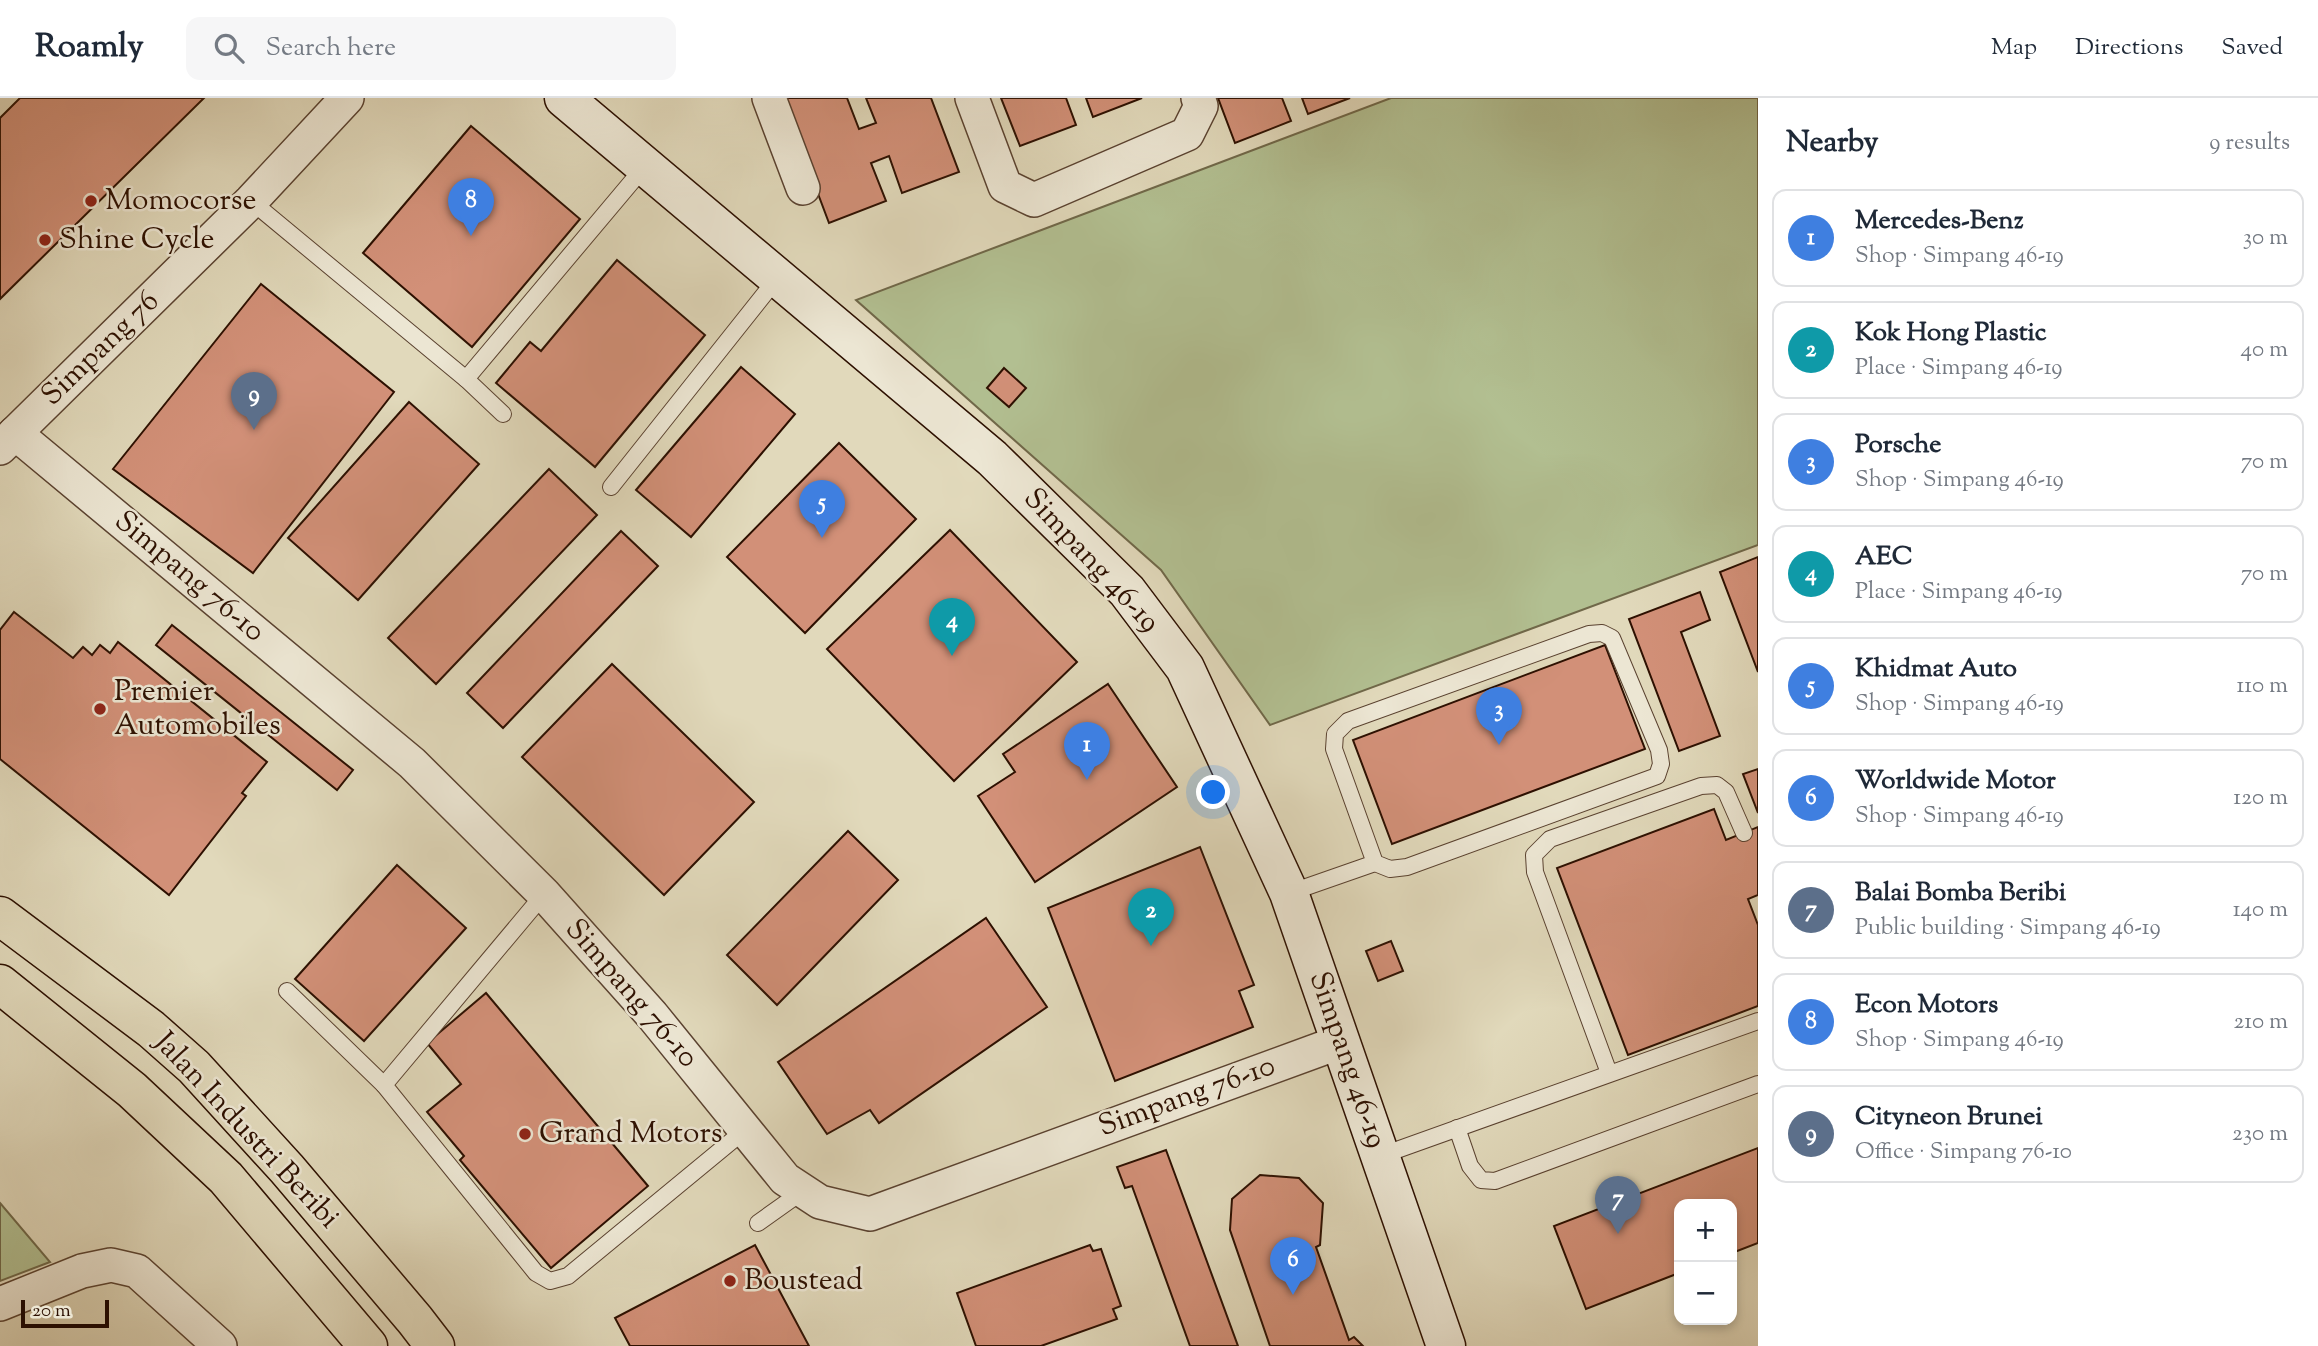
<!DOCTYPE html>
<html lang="en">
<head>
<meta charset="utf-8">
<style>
  body { margin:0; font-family:"Sorts Mill Goudy",serif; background:#f6f6f7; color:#1f2937 }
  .controls { position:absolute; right:21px; bottom:21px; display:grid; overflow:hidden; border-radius:14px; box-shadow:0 4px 10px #0003 }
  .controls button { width:63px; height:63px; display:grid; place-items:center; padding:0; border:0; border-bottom:2px solid #e0e1e3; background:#fff; color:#1f2937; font:35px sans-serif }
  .scale { position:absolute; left:21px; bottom:18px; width:88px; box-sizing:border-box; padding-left:7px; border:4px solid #2d1001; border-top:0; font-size:19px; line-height:24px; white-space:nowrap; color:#2d1001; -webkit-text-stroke:5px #ece6d3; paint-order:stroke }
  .you { position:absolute; left:1214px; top:695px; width:24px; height:24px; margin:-18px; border:5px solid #fff; border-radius:50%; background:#1a73e8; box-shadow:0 0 0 10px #1a73e833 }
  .badge { display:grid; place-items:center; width:46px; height:46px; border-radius:50%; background:#7c3aed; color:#fff; font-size:23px; font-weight:700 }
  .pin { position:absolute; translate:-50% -58px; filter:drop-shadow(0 2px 4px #0008) }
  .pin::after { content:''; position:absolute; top:37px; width:24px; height:21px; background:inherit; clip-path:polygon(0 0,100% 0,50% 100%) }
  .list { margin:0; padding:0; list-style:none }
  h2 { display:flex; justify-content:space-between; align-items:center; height:91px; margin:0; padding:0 28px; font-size:30px }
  h2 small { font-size:23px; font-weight:400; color:#747a83 }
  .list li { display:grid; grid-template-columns:46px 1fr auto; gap:21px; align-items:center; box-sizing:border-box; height:98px; margin:0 14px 14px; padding:0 14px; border:2px solid #e0e1e3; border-radius:14px }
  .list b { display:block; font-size:26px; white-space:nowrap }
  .list p { margin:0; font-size:23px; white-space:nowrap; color:#747a83 }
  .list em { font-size:23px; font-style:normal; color:#747a83 }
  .icon { flex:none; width:38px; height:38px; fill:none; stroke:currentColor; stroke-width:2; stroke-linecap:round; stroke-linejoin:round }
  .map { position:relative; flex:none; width:1758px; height:1248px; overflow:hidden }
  header { display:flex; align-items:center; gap:42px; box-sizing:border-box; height:98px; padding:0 35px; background:#fff; border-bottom:2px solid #e0e1e3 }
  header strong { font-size:33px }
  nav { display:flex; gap:38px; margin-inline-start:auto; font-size:24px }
  .search { width:490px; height:63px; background:#f6f6f7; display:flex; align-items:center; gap:18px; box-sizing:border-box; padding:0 24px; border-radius:14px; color:#747a83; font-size:26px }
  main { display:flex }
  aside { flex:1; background:#fff }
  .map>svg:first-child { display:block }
  .green { fill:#b2bf91; stroke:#706849; stroke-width:2 }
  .building { fill:#d29078; stroke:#2d1001; stroke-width:2 }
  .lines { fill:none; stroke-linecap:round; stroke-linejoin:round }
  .lane-casing { stroke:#5a4230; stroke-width:18 }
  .street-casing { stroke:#5a4230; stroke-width:36 }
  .secondary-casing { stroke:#2d1001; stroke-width:41 }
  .primary-casing { stroke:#2d1001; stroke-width:41 }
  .lane { stroke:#ece6d3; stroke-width:16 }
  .street { stroke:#ece6d3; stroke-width:33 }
  .secondary { stroke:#ece6d3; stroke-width:38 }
  .primary { stroke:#e1d9bb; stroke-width:38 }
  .poi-dot { fill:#8f2418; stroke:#ece6d3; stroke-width:2.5 }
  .labels { text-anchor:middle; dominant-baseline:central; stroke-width:5; stroke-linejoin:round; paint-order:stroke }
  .poi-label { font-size:30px; fill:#2d1001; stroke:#ece6d3; text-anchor:start }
  .street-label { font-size:30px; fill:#2d1001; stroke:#ece6d3 }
</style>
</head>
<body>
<header>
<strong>Roamly</strong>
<div class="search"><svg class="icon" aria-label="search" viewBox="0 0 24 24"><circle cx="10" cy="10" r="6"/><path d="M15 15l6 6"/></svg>Search here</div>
<nav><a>Map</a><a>Directions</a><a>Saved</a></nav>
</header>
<main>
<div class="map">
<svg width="1758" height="1248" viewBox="0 0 1758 1248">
  <rect width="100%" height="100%" fill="#e1d9bb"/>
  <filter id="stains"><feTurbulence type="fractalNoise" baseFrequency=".00286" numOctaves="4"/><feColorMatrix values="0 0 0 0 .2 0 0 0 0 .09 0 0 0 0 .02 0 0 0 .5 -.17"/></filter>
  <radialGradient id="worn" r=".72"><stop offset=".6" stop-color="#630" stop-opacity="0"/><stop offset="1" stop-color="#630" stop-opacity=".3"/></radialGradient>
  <g class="green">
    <polygon points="1391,0 1758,0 1758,447 1270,627 1161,472 856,202"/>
    <polygon points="0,1105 50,1164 0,1183"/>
  </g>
  <g class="building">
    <polygon points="20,0 204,0 0,201 0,20"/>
    <polygon points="782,0 847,0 859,31 876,25 866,0 931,0 959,74 902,95 889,58 871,65 886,103 829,125"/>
    <polygon points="1001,0 1066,0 1076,27 1020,48"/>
    <polygon points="1086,0 1142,0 1093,19"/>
    <polygon points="1218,0 1282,0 1291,23 1235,45"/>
    <polygon points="1302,0 1350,0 1308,16"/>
    <polygon points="471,28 580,121 472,249 363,155"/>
    <polygon points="617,162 705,237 595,369 496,285 530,244 541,253"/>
    <polygon points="261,186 394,294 253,475 113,371"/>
    <polygon points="741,269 795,316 691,439 636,392"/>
    <polygon points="1004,270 1026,290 1009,309 987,290"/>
    <polygon points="409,304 479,366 358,502 288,440"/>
    <polygon points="839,345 916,421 805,535 727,459"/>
    <polygon points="549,371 597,417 436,586 388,540"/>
    <polygon points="950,432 1077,564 954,683 827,551"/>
    <polygon points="621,433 658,468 503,630 467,595"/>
    <polygon points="1758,459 1758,574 1720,474"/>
    <polygon points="1700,494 1710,522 1681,534 1720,638 1679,653 1629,521"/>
    <polygon points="14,514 73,560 83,549 92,557 100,547 110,555 118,544 267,664 242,695 246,698 169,797 0,661 0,532"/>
    <polygon points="172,527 353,672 337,692 156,547"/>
    <polygon points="1605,547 1645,651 1392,746 1353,642"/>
    <polygon points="612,566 754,704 664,797 522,659"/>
    <polygon points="1108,586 1177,689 1035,784 978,698 1015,674 1003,656"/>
    <polygon points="1758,671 1758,715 1743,676"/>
    <polygon points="1714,711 1726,742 1758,729 1758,797 1748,801 1758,827 1758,908 1628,957 1557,770"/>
    <polygon points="848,733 898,782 777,907 727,857"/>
    <polygon points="1200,749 1254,887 1239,893 1253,929 1115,983 1048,810"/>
    <polygon points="397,767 466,830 364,943 295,881"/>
    <polygon points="986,820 1047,909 879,1025 870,1012 827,1036 778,964"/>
    <polygon points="1391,843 1403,873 1378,883 1366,853"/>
    <polygon points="486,895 648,1088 551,1170 460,1062 464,1058 427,1014 461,986 427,945"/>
    <polygon points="1758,1050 1758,1145 1732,1155 1732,1106 1679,1106 1679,1175 1586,1211 1554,1128"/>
    <polygon points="1166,1052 1238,1248 1190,1248 1132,1088 1125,1090 1117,1069"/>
    <polygon points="1260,1077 1299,1080 1323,1105 1320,1147 1316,1149 1349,1242 1354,1239 1363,1248 1270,1248 1230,1132 1232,1101"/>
    <polygon points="755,1147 809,1248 630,1248 615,1220"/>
    <polygon points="1090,1147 1093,1153 1101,1151 1121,1208 1113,1211 1117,1221 1041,1248 976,1248 957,1195"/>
  </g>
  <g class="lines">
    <defs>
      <g id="lane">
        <polyline points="251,103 466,281 645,68"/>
        <polyline points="466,281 503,316"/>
        <polyline points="611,389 778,179"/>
        <polyline points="1289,795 1375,765 1390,771 1407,769 1657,678 1661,666 1659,652 1612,540 1602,535 1589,536 1348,623 1335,636 1334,651 1375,765"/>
        <polyline points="544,796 384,987 536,1175 550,1183 568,1178 745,1032"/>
        <polyline points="287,893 384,987"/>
        <polyline points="1609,975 1535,774 1534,757 1550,741 1701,688 1717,687 1726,694 1744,735"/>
        <polyline points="1457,1030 1470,1068 1481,1082 1495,1083 1758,986"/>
        <polyline points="1380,1058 1758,923"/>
        <polyline points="758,1125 803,1093"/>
      </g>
      <g id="street">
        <polyline points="769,0 803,90"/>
        <polyline points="972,0 1005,88 1034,102 1187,36 1201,8 1198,0"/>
        <polyline points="15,335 412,665 544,796 652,917 785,1081 820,1104 870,1116 1340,944"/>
        <polyline points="0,350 251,103 347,0"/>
        <polyline points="0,1206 82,1173 111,1167 137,1173 220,1248"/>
      </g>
      <polyline id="secondary" points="564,0 992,360 1127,493 1185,570 1289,795 1446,1248"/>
      <g id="primary">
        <polyline points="0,818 151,931 194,969 287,1071 415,1222 435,1248"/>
        <polyline points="0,886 132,992 226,1080 368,1248"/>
      </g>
    </defs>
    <use href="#lane" class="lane-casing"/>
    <use href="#street" class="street-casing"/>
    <use href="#secondary" class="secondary-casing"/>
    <use href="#primary" class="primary-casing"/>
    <use href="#lane" class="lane"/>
    <use href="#street" class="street"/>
    <use href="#secondary" class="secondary"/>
    <use href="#primary" class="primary"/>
  </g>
  <g class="poi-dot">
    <circle cx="91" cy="103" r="7"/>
    <circle cx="45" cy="142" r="7"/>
    <circle cx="100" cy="611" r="7"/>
    <circle cx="525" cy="1036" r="7"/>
    <circle cx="730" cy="1183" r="7"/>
  </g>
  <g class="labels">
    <g class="poi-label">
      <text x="105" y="103">Momocorse</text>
      <text x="59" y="142">Shine Cycle</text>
      <text x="114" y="594">Premier<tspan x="114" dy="34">Automobiles</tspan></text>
      <text x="539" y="1036">Grand Motors</text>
      <text x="744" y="1183">Boustead</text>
    </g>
    <g class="street-label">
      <text transform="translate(101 251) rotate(-44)">Simpang 76</text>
      <text transform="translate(1091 463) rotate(47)">Simpang 46-19</text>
      <text transform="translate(189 479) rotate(40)">Simpang 76-10</text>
      <text transform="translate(631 896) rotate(49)">Simpang 76-10</text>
      <text transform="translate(1347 962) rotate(71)">Simpang 46-19</text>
      <text transform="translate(1187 999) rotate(-20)">Simpang 76-10</text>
      <text transform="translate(246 1033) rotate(47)">Jalan Industri Beribi</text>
    </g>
  </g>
  <rect width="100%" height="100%" filter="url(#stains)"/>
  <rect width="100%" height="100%" fill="url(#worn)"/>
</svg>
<div class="controls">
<button>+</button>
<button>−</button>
</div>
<div class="scale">20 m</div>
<div class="you"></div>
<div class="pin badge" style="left:1087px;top:682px;background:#3f7fe0">1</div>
<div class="pin badge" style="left:1151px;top:848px;background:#0f9aa8">2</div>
<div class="pin badge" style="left:1499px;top:647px;background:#3f7fe0">3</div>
<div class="pin badge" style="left:952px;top:558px;background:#0f9aa8">4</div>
<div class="pin badge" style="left:822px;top:440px;background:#3f7fe0">5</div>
<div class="pin badge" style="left:1293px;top:1197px;background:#3f7fe0">6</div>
<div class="pin badge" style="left:1618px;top:1136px;background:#5c6f8a">7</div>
<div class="pin badge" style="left:471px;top:138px;background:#3f7fe0">8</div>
<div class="pin badge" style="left:254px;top:332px;background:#5c6f8a">9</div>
</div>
<aside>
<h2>Nearby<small>9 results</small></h2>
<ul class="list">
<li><span class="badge" style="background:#3f7fe0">1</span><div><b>Mercedes-Benz</b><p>Shop · Simpang 46-19</p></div><em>30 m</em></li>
<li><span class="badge" style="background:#0f9aa8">2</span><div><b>Kok Hong Plastic</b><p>Place · Simpang 46-19</p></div><em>40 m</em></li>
<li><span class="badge" style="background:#3f7fe0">3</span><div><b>Porsche</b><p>Shop · Simpang 46-19</p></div><em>70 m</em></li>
<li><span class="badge" style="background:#0f9aa8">4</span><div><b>AEC</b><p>Place · Simpang 46-19</p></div><em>70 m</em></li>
<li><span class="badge" style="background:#3f7fe0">5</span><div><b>Khidmat Auto</b><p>Shop · Simpang 46-19</p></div><em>110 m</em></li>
<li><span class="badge" style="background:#3f7fe0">6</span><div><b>Worldwide Motor</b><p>Shop · Simpang 46-19</p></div><em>120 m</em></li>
<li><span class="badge" style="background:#5c6f8a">7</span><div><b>Balai Bomba Beribi</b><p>Public building · Simpang 46-19</p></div><em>140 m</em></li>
<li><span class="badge" style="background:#3f7fe0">8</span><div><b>Econ Motors</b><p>Shop · Simpang 46-19</p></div><em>210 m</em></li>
<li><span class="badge" style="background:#5c6f8a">9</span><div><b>Cityneon Brunei</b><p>Office · Simpang 76-10</p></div><em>230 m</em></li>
</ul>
</aside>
</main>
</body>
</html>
